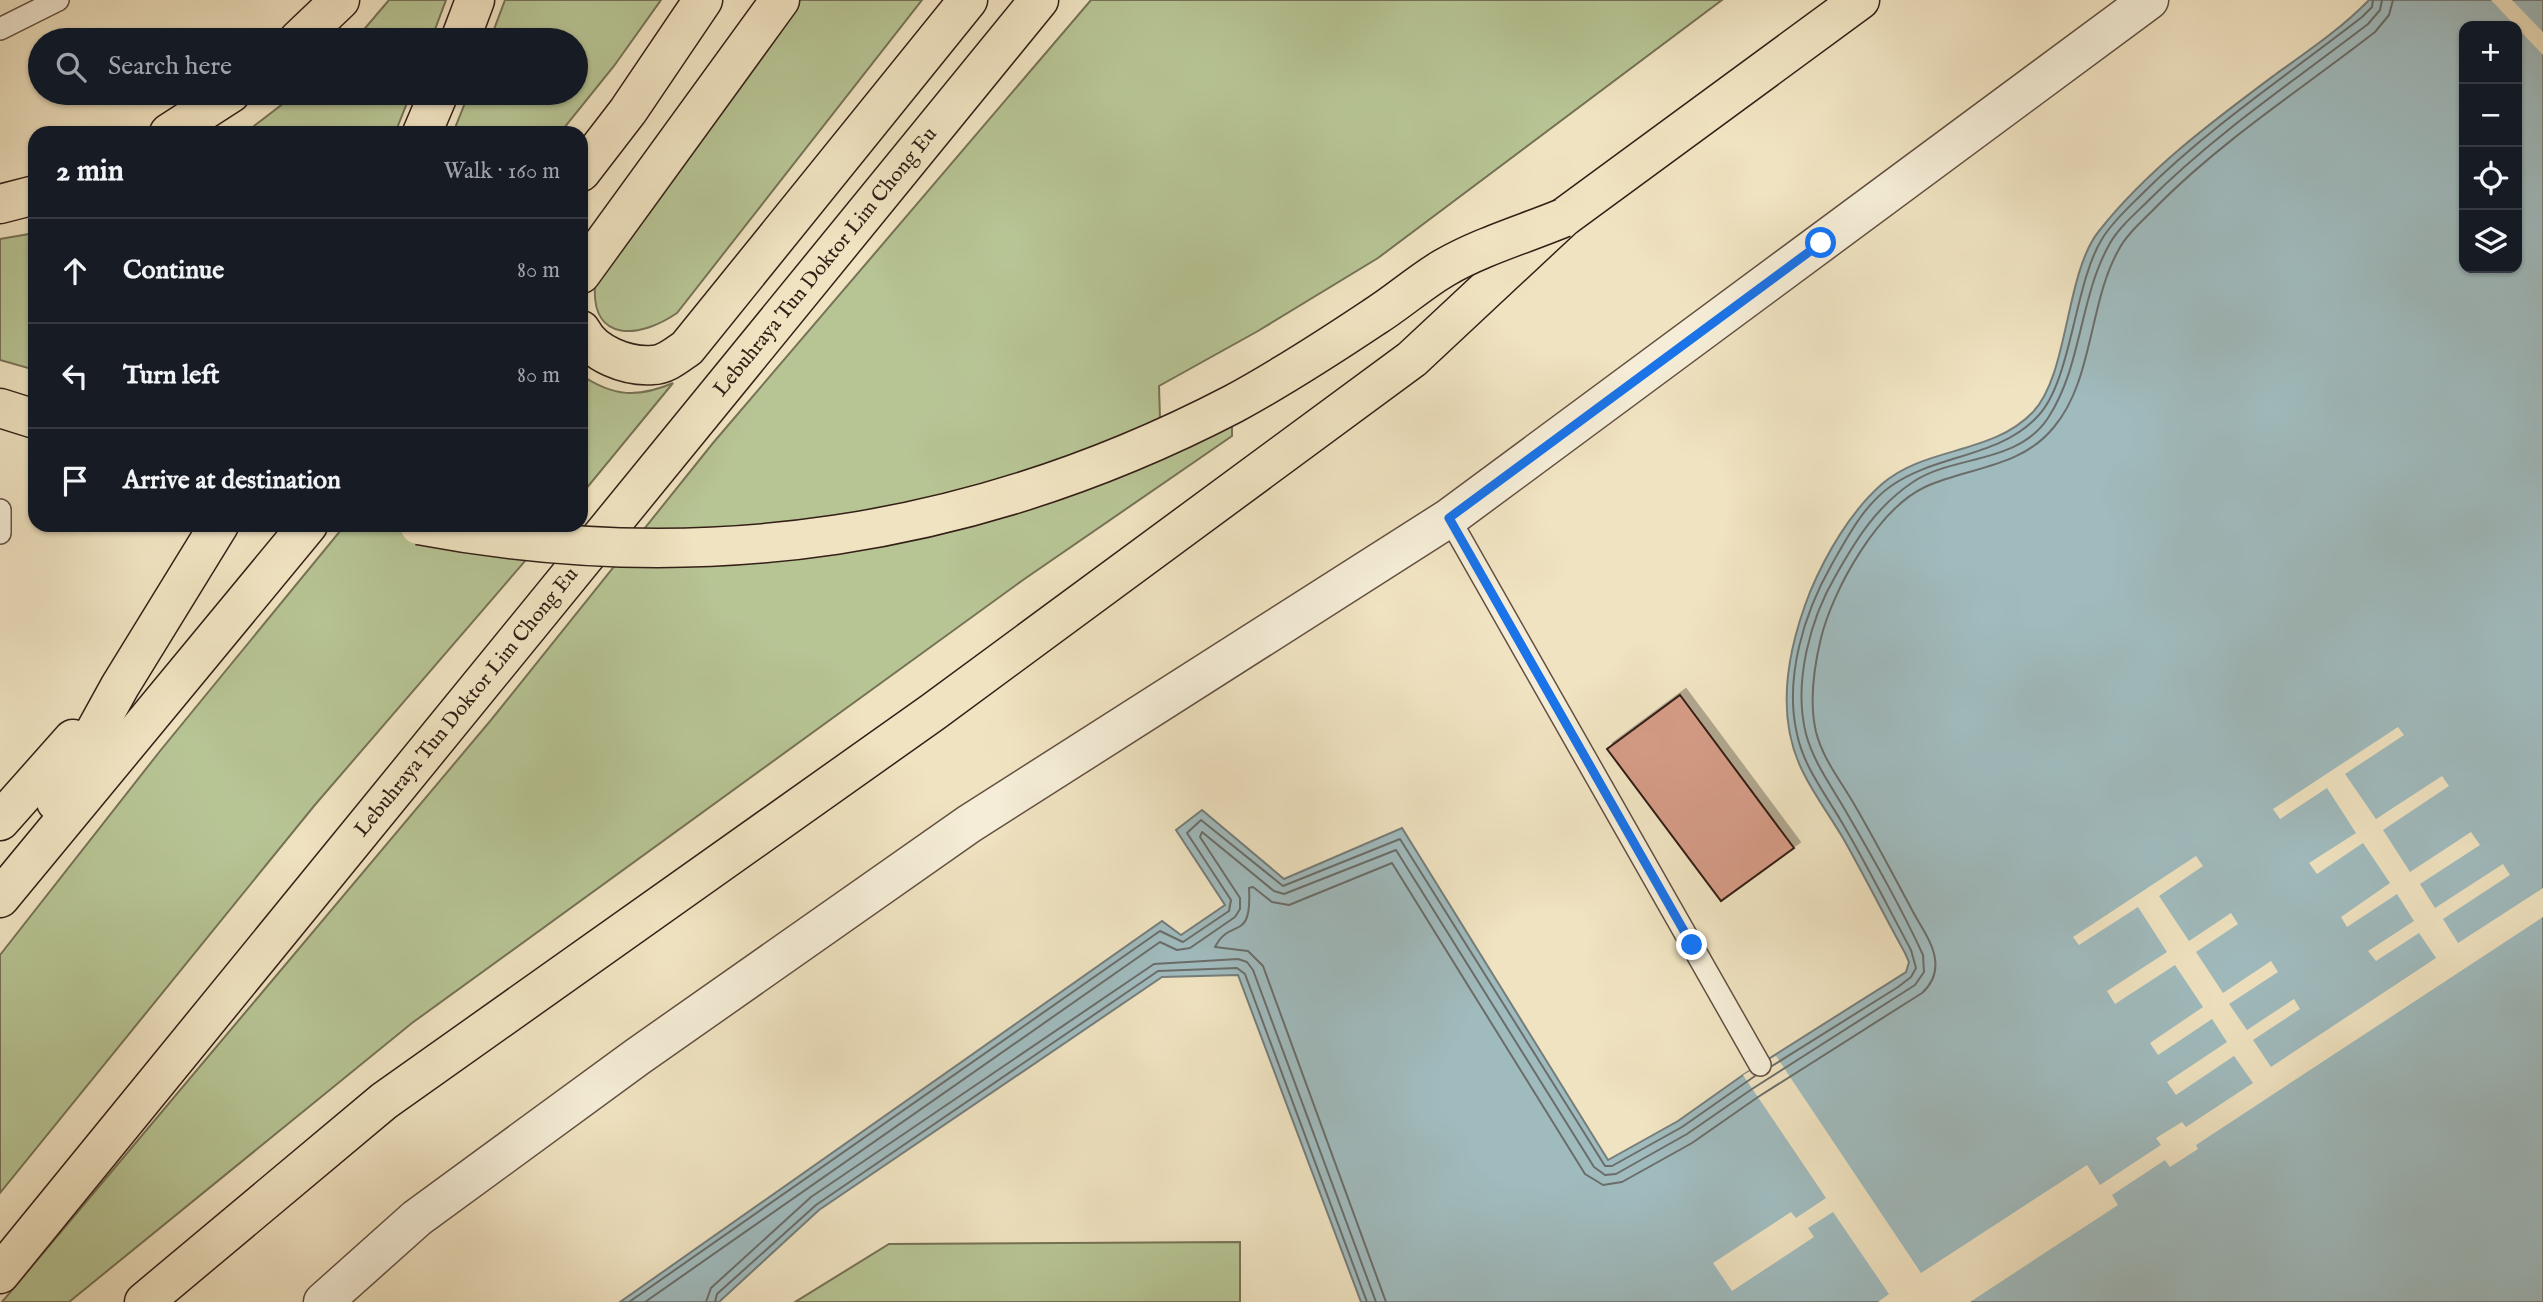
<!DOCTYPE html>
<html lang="en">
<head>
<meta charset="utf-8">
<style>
  body { margin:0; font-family:"IM FELL English",serif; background:#242831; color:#f1f3f6 }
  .controls { position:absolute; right:21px; top:21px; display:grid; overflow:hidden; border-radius:14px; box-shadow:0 2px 5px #0004 }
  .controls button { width:63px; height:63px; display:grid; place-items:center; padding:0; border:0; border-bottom:2px solid #363941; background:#171b24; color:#f1f3f6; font:35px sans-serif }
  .stop { position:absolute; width:21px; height:21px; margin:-16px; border:5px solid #1a73e8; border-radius:50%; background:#fff }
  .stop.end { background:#1a73e8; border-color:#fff; box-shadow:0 2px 7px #0008 }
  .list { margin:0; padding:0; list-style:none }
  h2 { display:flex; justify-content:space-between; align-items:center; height:91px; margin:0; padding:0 28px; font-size:30px }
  h2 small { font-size:23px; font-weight:400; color:#9ea1a6 }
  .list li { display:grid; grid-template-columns:46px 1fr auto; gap:21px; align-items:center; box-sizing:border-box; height:105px; padding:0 28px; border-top:2px solid #363941 }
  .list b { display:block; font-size:26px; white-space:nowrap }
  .list em { font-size:23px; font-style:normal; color:#9ea1a6 }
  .icon { flex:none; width:38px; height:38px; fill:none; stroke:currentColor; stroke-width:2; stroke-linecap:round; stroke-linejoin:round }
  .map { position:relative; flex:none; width:2543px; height:1302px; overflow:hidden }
  .search { position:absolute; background:#171b24; box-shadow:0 2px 5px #0004; left:28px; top:28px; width:560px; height:77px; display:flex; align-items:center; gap:18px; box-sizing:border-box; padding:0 24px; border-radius:38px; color:#9ea1a6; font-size:26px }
  .panel { position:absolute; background:#171b24; box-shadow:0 2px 5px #0004; left:28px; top:126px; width:560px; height:406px; border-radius:21px }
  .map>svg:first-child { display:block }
  .green { fill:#b7c494; stroke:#767256; stroke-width:2 }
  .water { fill:#a0bbbe; stroke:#757d7b; stroke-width:2; fill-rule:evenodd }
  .pier { fill:#f0e3c1 }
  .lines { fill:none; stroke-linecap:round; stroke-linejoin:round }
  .shore { stroke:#6a6d6a; stroke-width:2 }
  .building { fill:#d59b86; stroke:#341f17; stroke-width:2; filter:url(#shadow) }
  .lane-casing { stroke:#635042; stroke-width:24 }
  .street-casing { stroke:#635042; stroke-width:41 }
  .highway-casing { stroke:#341f17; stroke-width:41 }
  .lane { stroke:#f5edd7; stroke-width:21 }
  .street { stroke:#f5edd7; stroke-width:38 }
  .highway { stroke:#f0e3c1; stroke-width:38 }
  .highway-bridge-casing { stroke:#341f17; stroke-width:41; stroke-linecap:butt }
  .highway-bridge { stroke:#f0e3c1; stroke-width:38 }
  .route { stroke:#1a73e8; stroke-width:9 }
  .labels { text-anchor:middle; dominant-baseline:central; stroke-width:5; stroke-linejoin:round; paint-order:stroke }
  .street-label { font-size:21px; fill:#341f17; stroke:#f5edd7 }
</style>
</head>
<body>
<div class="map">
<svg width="2543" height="1302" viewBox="0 0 2543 1302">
  <defs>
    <filter id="shadow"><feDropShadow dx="6" dy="-6" stdDeviation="0" flood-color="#0004"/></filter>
  </defs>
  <rect width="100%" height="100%" fill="#f0e3c1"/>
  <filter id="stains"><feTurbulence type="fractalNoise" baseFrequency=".00286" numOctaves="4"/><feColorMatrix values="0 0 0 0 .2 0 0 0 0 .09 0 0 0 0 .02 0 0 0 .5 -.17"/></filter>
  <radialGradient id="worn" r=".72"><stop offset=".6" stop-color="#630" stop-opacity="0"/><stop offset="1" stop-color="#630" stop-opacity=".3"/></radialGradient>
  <g class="green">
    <polygon points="389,0 446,0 431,40 355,40"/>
    <polygon points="505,0 661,0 614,66 560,133 453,133 469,93 576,93 576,40 490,40"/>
    <path d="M 800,0 L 922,0 L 677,313 C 641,338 591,344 595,285 Z"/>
    <polygon points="1091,0 1722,0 1378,258 1258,331 1159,386 1161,451 1232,426 1232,436 1023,580 412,1023 69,1302 2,1302 491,720 713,443"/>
    <polygon points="297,93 411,93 395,133 245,133"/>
    <polygon points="35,233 35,370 0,360 0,239"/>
    <path d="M 581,375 C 614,397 638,398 673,383 L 581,495 Z"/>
    <polygon points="345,525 556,525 314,806 0,1193 0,955 160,751"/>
    <polygon points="1240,1242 1240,1302 795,1302 889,1244"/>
  </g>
  <path class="water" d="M 2369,0 L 2543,0 L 2543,1302 L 1361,1302 L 1238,975 L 1162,977 L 819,1210 L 719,1302 L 620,1302 L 1162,921 L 1181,935 L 1225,905 L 1176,830 L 1202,810 L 1284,879 L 1402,828 L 1608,1160 L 1678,1121 L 1743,1075 L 1906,972 L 1909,962 L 1905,953 C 1884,915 1864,875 1843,838 C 1830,816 1815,796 1804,774 C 1774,717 1788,648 1810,592 C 1826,554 1851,511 1882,484 C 1926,446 1992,455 2033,412 C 2069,374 2065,273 2099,231 C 2148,169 2213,121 2276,74 C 2308,51 2342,28 2369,0 ZM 2464,26 L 2517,26 L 2517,268 L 2464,268 Z"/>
  <g class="pier">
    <polygon points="2491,0 2512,0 2543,32 2543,55"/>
    <polygon points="2398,727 2404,735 2345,774 2376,819 2442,776 2449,786 2383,830 2410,872 2471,832 2480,845 2420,884 2435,908 2503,864 2510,875 2443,919 2458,943 2543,888 2543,917 2196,1145 2198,1149 2170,1167 2165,1160 2112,1195 2118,1205 1970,1302 1878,1302 1889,1294 1833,1212 1808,1228 1814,1237 1732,1291 1713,1263 1791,1212 1796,1218 1826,1198 1743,1075 1776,1056 1921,1273 2087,1165 2100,1185 2161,1145 2156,1138 2182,1122 2186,1127 2253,1083 2234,1056 2176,1095 2167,1082 2227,1042 2212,1019 2158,1055 2150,1043 2203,1007 2175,965 2115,1004 2107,991 2167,952 2138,907 2079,945 2073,937 2196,856 2203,866 2159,896 2189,941 2231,913 2238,924 2196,952 2223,993 2271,961 2278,972 2229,1004 2247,1030 2294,999 2300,1009 2253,1040 2271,1067 2436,958 2419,933 2376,961 2368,951 2414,921 2397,894 2347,927 2341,917 2390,883 2363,843 2317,874 2309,863 2356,833 2327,788 2280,819 2273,809"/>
  </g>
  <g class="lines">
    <g class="shore">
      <path d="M 1772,1066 L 1898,987 L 1911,977 L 1916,968 L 1911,950 C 1889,909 1868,867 1844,826 C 1827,796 1804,768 1797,734 C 1784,678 1804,613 1832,564 C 1848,536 1864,505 1891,486 C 1936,454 1999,458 2038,416 C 2072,380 2074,284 2102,239 C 2112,222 2129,207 2143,193 C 2209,127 2289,74 2362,17 L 2372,7 L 2373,0"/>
      <polyline points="629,1302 1160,931 1183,942 1229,911 1231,900 1187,833 1201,820 1283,886 1400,839 1605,1166 1612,1166 1682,1127 1755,1076"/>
      <path d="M 645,1302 L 1160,942 L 1177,950 L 1190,948 L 1235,917 L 1240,909 L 1240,898 L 1200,837 L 1202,832 L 1274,891 L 1284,894 L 1396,850 L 1594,1167 L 1605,1175 L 1616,1174 L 1687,1134 L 1752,1089 L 1915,985 L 1924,972 L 1923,955 C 1901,907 1874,860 1848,815 C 1833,788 1814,764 1806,734 C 1793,683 1810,619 1836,575 C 1857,538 1877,506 1913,482 C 1953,455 2018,464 2048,418 C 2082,366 2079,299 2109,245 C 2118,228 2136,213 2149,200 C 2215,134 2294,81 2368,24 L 2380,10 L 2382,0"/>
      <polyline points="706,1302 711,1288 811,1197 1154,964 1238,959 1247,962 1253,970 1376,1302"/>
      <polyline points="715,1302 717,1294 816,1205 1158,971 1237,968 1245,974 1367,1302"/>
      <path d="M 1386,1302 L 1263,966 L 1248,951 L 1215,947 C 1231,916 1252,944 1249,888 L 1253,887 L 1272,902 L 1289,905 L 1392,863 L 1585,1174 L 1603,1185 L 1622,1182 L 1692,1143 L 1758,1097 L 1922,993 C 1932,984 1937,973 1935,959 C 1933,942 1919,924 1911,908 C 1892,873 1874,838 1854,804 C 1840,780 1823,759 1816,732 C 1809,702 1814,667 1821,638 C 1833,589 1878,509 1925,487 C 1969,467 2021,468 2054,427 C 2093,381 2089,303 2118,251 C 2127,233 2146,218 2159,204 C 2224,139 2303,88 2375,32 L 2389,15 L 2393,0"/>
    </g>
  </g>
  <polygon class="building" points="1680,695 1794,848 1721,901 1607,749"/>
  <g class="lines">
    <defs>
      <g id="lane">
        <polyline points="0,29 58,0"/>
        <polyline points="0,510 0,533"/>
        <polyline points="1449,518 1760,1065"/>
      </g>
      <polyline id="street" points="323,1302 417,1218 637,1057 969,824 1449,518 2149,0"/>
      <g id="highway">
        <polyline points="298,40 340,0"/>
        <polyline points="460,40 475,0"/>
        <polyline points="169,133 231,93"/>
        <polyline points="422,133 439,93"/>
        <polyline points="581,172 628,111 703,0"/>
        <polyline points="0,204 35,195"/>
        <polyline points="581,274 780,0"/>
        <path d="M 581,330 C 593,354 627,367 653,365 C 665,365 677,355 687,348 L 968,0"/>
        <polyline points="0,408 35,419"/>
        <polyline points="56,802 120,686 219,525"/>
        <polyline points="0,821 73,739"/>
        <polyline points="0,898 308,525"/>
        <path id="s1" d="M 0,1274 L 1039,0"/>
        <polyline points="144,1302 384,1101 933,712 1412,359 1563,218 1860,0"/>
      </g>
    </defs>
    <use href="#lane" class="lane-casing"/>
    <use href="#street" class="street-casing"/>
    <use href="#highway" class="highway-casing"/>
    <use href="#lane" class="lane"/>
    <use href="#street" class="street"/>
    <use href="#highway" class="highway"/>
    <defs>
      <path id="highway-bridge" d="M 419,525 C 703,579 977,537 1233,404 C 1281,378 1329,347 1374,317 C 1398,302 1420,282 1444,268 C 1480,247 1524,234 1563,218"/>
    </defs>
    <use href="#highway-bridge" class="highway-bridge-casing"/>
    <use href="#highway-bridge" class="highway-bridge"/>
  </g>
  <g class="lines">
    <polyline class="route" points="1692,945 1449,518 1821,243"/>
  </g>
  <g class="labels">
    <g class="street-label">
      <text stroke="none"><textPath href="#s1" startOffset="1306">Lebuhraya Tun Doktor Lim Chong Eu</textPath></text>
      <text stroke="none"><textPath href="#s1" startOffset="738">Lebuhraya Tun Doktor Lim Chong Eu</textPath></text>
    </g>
  </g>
  <rect width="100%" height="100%" filter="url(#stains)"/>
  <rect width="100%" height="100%" fill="url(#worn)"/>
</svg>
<div class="controls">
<button>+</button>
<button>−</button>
<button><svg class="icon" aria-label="locate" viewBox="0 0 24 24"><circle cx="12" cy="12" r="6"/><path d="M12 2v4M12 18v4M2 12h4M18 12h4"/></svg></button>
<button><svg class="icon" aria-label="layers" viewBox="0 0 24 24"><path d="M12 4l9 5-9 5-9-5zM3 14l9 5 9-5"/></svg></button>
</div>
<div class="stop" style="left:1821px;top:243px"></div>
<div class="stop end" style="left:1692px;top:945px"></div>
<div class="search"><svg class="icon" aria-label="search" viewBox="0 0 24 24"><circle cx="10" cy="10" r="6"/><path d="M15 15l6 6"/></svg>Search here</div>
<section class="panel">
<h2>2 min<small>Walk · 160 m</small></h2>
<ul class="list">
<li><svg class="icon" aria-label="ahead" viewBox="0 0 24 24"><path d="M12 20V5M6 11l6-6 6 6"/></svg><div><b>Continue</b></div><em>80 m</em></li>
<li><svg class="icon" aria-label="left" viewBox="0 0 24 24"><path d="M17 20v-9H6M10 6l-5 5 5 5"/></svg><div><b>Turn left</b></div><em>80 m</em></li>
<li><svg class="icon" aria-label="arrive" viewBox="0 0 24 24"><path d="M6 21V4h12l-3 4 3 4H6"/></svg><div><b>Arrive at destination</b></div></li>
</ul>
</section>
</div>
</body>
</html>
